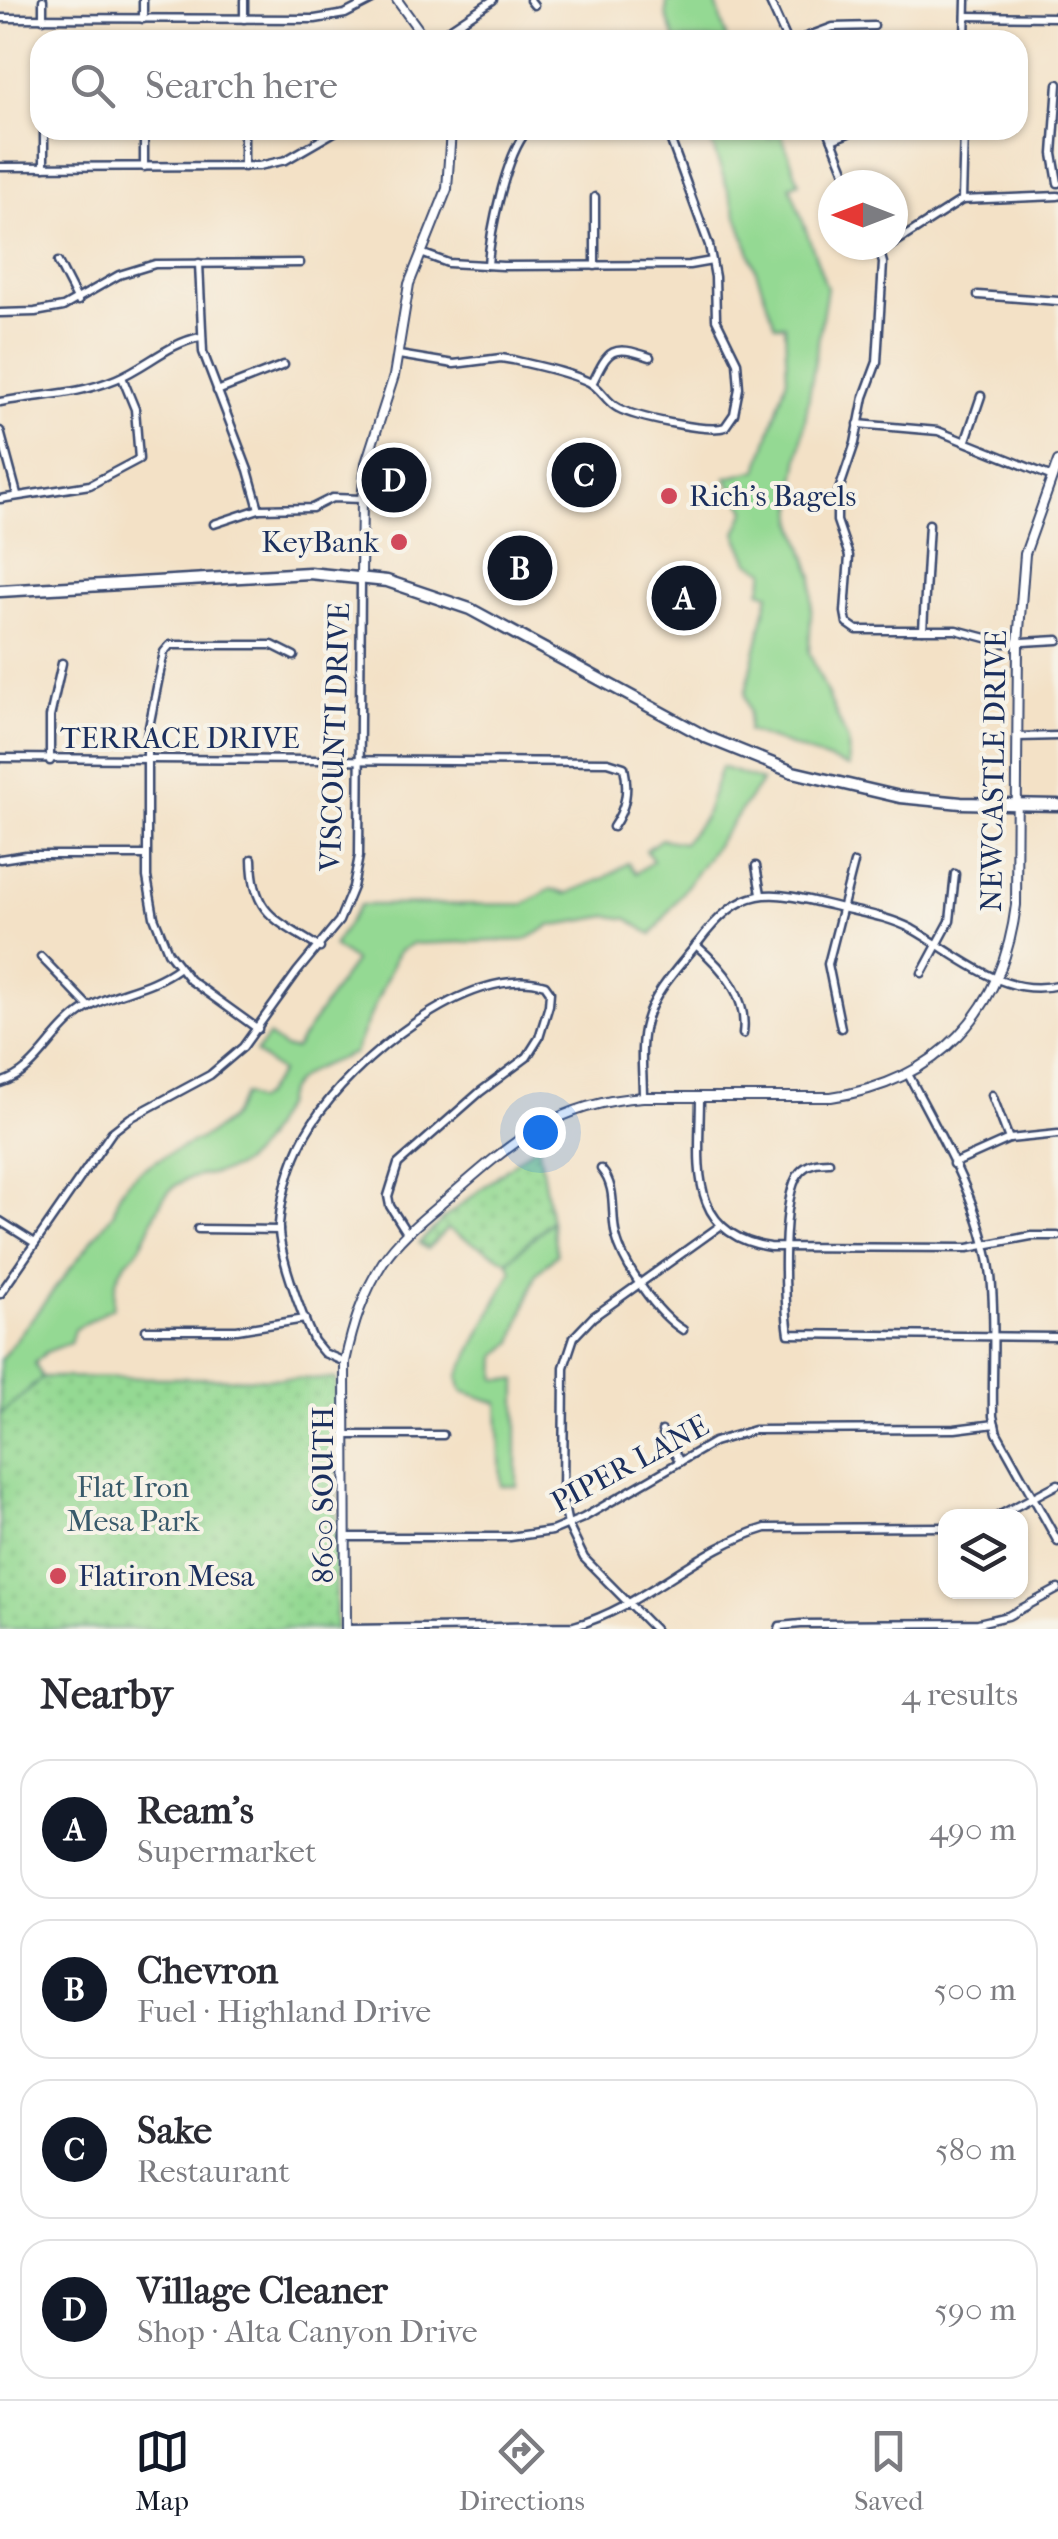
<!DOCTYPE html>
<html lang="en">
<head>
<meta charset="utf-8">
<style>
  body { margin:0; font-family:"IM FELL French Canon",serif; background:#f2f2f3; color:#2b2b33 }
  .controls { position:absolute; right:30px; bottom:30px; display:grid; overflow:hidden; border-radius:20px; box-shadow:0 2px 8px #0004 }
  .controls button { width:90px; height:90px; display:grid; place-items:center; padding:0; border:0; border-bottom:2px solid #e1e1e2; background:#fff; color:#2b2b33; font:50px sans-serif }
  .compass { position:absolute; left:818px; top:170px; width:90px; height:90px; border-radius:50%; background:#fff; box-shadow:0 2px 8px #0004; rotate:270deg }
  .you { position:absolute; left:540px; top:1132px; width:35px; height:35px; margin:-25px; border:8px solid #fff; border-radius:50%; background:#1a73e8; box-shadow:0 0 0 15px #1a73e833 }
  .badge { display:grid; place-items:center; width:65px; height:65px; border-radius:50%; background:#111827; color:#fff; font-size:32px; font-weight:700 }
  .pin { position:absolute; translate:-50% -50%; border:5px solid #fff; box-shadow:0 2px 10px #0006 }
  .list { margin:0; padding:0; list-style:none }
  h2 { display:flex; justify-content:space-between; align-items:center; height:130px; margin:0; padding:0 40px; font-size:42px }
  h2 small { font-size:32px; font-weight:400; color:#7c7c81 }
  .list li { display:grid; grid-template-columns:65px 1fr auto; gap:30px; align-items:center; box-sizing:border-box; height:140px; margin:0 20px 20px; padding:0 20px; border:2px solid #e1e1e2; border-radius:30px }
  .list b { display:block; font-size:38px; white-space:nowrap }
  .list p { margin:0; font-size:32px; white-space:nowrap; color:#7c7c81 }
  .list em { font-size:32px; font-style:normal; color:#7c7c81 }
  .icon { flex:none; width:55px; height:55px; fill:none; stroke:currentColor; stroke-width:2; stroke-linecap:round; stroke-linejoin:round }
  .map { position:relative; flex:none; width:1058px; height:1629px; overflow:hidden }
  .search { position:absolute; background:#fff; box-shadow:0 2px 8px #0004; left:30px; right:30px; top:30px; height:110px; display:flex; align-items:center; gap:25px; box-sizing:border-box; padding:0 35px; border-radius:30px; color:#7c7c81; font-size:38px }
  .sheet { height:770px; background:#fff }
  nav { display:flex; justify-content:space-around; align-items:center; box-sizing:border-box; height:140px; border-top:2px solid #e1e1e2; background:#fff; font-size:28px; color:#7c7c81 }
  nav a { display:grid; justify-items:center; gap:5px }
  nav .on { color:#111827 }
  .map>svg:first-child { display:block }
  .green { fill:#94d993; stroke:#588478; stroke-width:2.5 }
  .park { fill:url(#park-dots); stroke:#588478; stroke-width:2.5 }
  .lines { fill:none; stroke-linecap:round; stroke-linejoin:round }
  .minor-casing { stroke:#3b4a6e; stroke-width:11 }
  .tertiary-casing { stroke:#3b4a6e; stroke-width:12 }
  .primary-casing { stroke:#3b4a6e; stroke-width:15 }
  .minor { stroke:#fff; stroke-width:6 }
  .tertiary { stroke:#fff; stroke-width:8 }
  .primary { stroke:#fff; stroke-width:10 }
  .poi-dot { fill:#d1495b; stroke:#f7f3e8; stroke-width:4 }
  .labels { text-anchor:middle; dominant-baseline:central; stroke-width:8; stroke-linejoin:round; paint-order:stroke }
  .poi-label { font-size:30px; fill:#1b2f5e; stroke:#f7f3e8; text-anchor:start }
  .street-label { font-size:30px; fill:#1b2f5e; stroke:#f7f3e8 }
  .park-label { font-size:30px; fill:#395a6b; stroke:#f7f3e8 }
</style>
</head>
<body>
<div class="map">
<svg width="1058" height="1629" viewBox="0 0 1058 1629">
  <defs>
    <pattern id="park-dots" width="8" height="8" patternUnits="userSpaceOnUse" patternTransform="scale(2.5)"><rect width="8" height="8" fill="#94d993"/><path d="M2 2h.1M6 6h.1" fill="none" stroke="#7fbb81" stroke-width="1.8" stroke-linecap="round"/></pattern>
  </defs>
  <rect width="100%" height="100%" fill="#f7f3e8"/>
  <filter id="ink" filterUnits="userSpaceOnUse"><feTurbulence type="fractalNoise" baseFrequency=".01" numOctaves="2"/><feDisplacementMap in="SourceGraphic" scale="20" xChannelSelector="R" yChannelSelector="G"/><feConvolveMatrix kernelMatrix="1 2 1 2 8 2 1 2 1" color-interpolation-filters="sRGB"/></filter>
  <filter id="wash" filterUnits="userSpaceOnUse"><feTurbulence type="fractalNoise" baseFrequency=".0048" numOctaves="4" result="noise"/><feDisplacementMap in="SourceGraphic" scale="40" xChannelSelector="R" yChannelSelector="G"/><feGaussianBlur stdDeviation="2.25" result="paint"/><feColorMatrix in="noise" values="0 0 0 0 0 0 0 0 0 0 0 0 0 0 0 0 0 1.4 0 .05"/><feComposite in="paint" operator="in"/></filter>
  <g filter="url(#wash)">
    <rect width="100%" height="100%" fill="#f3e1c6"/>
    <g class="green">
      <polygon points="667,0 715,0 727,40 675,40 666,14"/>
      <polygon points="707,130 765,130 768,138 781,133 799,182 790,186 827,288 794,487 795,523 813,577 809,652 848,741 849,767 748,731 749,711 745,695 769,594 760,591 765,571 749,562 736,533 746,510 726,478 758,470 787,378 785,325 775,325"/>
      <path d="M 721,767 L 762,781 L 652,935 L 628,919 L 609,916 L 550,926 L 525,940 L 412,944 L 398,952 L 354,1053 C 329,1064 288,1072 284,1104 C 272,1124 262,1148 244,1162 C 226,1176 204,1172 185,1180 C 154,1194 155,1228 137,1251 C 130,1259 123,1264 118,1276 C 114,1285 114,1296 113,1307 L 74,1330 L 70,1343 L 46,1352 L 35,1363 L 42,1378 L 0,1415 L 0,1360 L 114,1212 C 119,1161 195,1150 227,1121 C 234,1115 239,1102 244,1094 L 256,1101 L 264,1095 L 280,1072 L 256,1053 L 268,1036 L 285,1048 L 295,1049 L 354,961 L 333,946 L 360,905 L 524,904 L 551,889 L 566,894 L 605,878 L 628,863 L 636,873 L 653,861 L 646,850 L 661,839 L 683,843 L 704,818 Z"/>
      <polygon points="551,1221 557,1254 536,1274 513,1342 497,1356 496,1379 517,1380 517,1486 501,1486 498,1403 462,1391 458,1377 512,1270 508,1261"/>
    </g>
    <g class="park">
      <polygon points="538,1144 551,1221 508,1261 447,1229 427,1249 419,1243 443,1219"/>
      <polygon points="43,1377 336,1379 336,1629 0,1629 0,1415"/>
    </g>
  </g>
  <g filter="url(#ink)">
    <g class="lines">
      <defs>
        <g id="minor">
          <polyline points="530,0 534,5"/>
          <polyline points="769,0 787,40"/>
          <polyline points="966,16 1058,17"/>
          <polyline points="0,18 315,19 345,14 372,0"/>
          <polyline points="43,19 43,0"/>
          <polyline points="143,19 143,0"/>
          <polyline points="244,19 244,0"/>
          <polyline points="433,40 493,0"/>
          <polyline points="798,40 833,27 874,26"/>
          <polyline points="965,40 966,0"/>
          <polyline points="1058,84 1053,154 1058,183"/>
          <polyline points="828,130 850,185"/>
          <polyline points="832,140 856,130"/>
          <polyline points="0,167 259,166 286,160 338,130"/>
          <polyline points="44,167 44,130"/>
          <polyline points="144,167 144,130"/>
          <polyline points="244,167 244,130"/>
          <polyline points="962,200 964,130"/>
          <polyline points="878,245 883,263 877,362 864,397 855,443 837,496 837,521 849,556 845,612 847,623 857,630 956,630 1005,643 1058,640"/>
          <polyline points="882,251 962,200 1058,196"/>
          <polyline points="421,253 448,263 503,266 689,265 712,261"/>
          <polyline points="58,262 78,301"/>
          <polyline points="199,263 203,352 248,470 259,509"/>
          <path d="M 488,265 C 490,232 506,153 528,130"/>
          <polyline points="595,266 595,197"/>
          <polyline points="978,295 1058,301"/>
          <polyline points="0,313 35,312 63,307 119,275 155,264 300,263"/>
          <path d="M 399,355 L 454,364 L 501,358 L 513,360 C 537,366 566,371 589,382 C 601,388 606,402 618,408 C 635,417 707,433 725,427 L 734,414 L 739,388 L 737,362 L 716,319 L 715,277 L 709,245 L 667,130"/>
          <path d="M 592,384 C 609,349 611,344 650,357"/>
          <polyline points="217,391 284,365"/>
          <path d="M 0,402 C 41,394 75,396 116,379 C 146,367 167,344 200,337"/>
          <polyline points="858,424 938,431 1050,476"/>
          <polyline points="0,431 17,494"/>
          <polyline points="966,440 981,396"/>
          <polyline points="0,499 90,485 139,459 135,409 122,377"/>
          <polyline points="214,524 259,509 312,508 332,498 362,499"/>
          <polyline points="923,630 929,524"/>
          <polyline points="1018,737 1058,736"/>
          <path d="M 0,758 L 608,762 L 624,767 C 629,790 626,808 613,827"/>
          <polyline points="50,761 50,717 62,663"/>
          <polyline points="0,859 26,855 146,855"/>
          <path d="M 252,859 C 253,916 276,919 320,948"/>
          <polyline points="756,866 761,894"/>
          <path d="M 696,945 C 724,969 748,997 743,1034"/>
          <polyline points="41,957 89,1007"/>
          <polyline points="922,973 950,921 955,874"/>
          <polyline points="841,1028 828,964 854,863"/>
          <polyline points="258,1029 190,980 168,952 154,917 147,877 147,737 164,652 170,645 272,645 294,656"/>
          <path d="M 908,1074 C 941,1137 982,1205 991,1276 C 996,1322 992,1370 993,1416 L 997,1433 L 1058,1542"/>
          <path d="M 0,1083 C 39,1071 49,1035 80,1013 C 110,991 145,992 178,968"/>
          <polyline points="992,1095 1009,1139"/>
          <path d="M 643,1097 C 643,1072 639,1045 646,1021 C 654,992 679,967 697,944 C 744,882 769,890 838,907 C 863,913 889,917 912,929 C 957,954 1003,999 1058,985"/>
          <path d="M 700,1097 C 700,1162 685,1234 770,1247 L 968,1248 L 1031,1236 L 1058,1236"/>
          <path d="M 829,1162 C 818,1162 808,1163 800,1172 C 780,1195 784,1303 789,1334 L 1058,1337"/>
          <polyline points="953,1164 1009,1139 1058,1134"/>
          <path d="M 601,1169 C 618,1189 610,1212 616,1236 C 623,1265 657,1314 683,1330"/>
          <polyline points="0,1221 35,1243"/>
          <polyline points="198,1229 279,1230"/>
          <polyline points="0,1294 112,1132 130,1118 210,1075 243,1047 297,972 339,921 353,887 359,856 361,579"/>
          <polyline points="146,1330 237,1330 305,1319"/>
          <path d="M 345,1362 L 324,1353 L 314,1341 C 302,1316 277,1250 279,1224 C 282,1189 294,1151 313,1122 C 350,1064 470,961 545,985 L 550,992 L 549,1005 L 539,1038 L 527,1057 L 480,1092 L 398,1164 L 388,1196 L 390,1206 L 407,1233"/>
          <polyline points="662,1431 680,1462"/>
          <polyline points="344,1435 443,1435"/>
          <polyline points="998,1516 1058,1484"/>
          <polyline points="345,1537 510,1537 552,1531 583,1518 714,1442 754,1430 955,1429 995,1424"/>
          <path d="M 346,1629 L 574,1626 C 644,1607 697,1548 766,1528 L 946,1527"/>
          <polyline points="654,1629 584,1558 568,1525 563,1500 564,1367 574,1337 593,1317 720,1226"/>
          <polyline points="779,1629 780,1626 801,1624 978,1623 1008,1616 1058,1589"/>
        </g>
        <g id="tertiary">
          <polyline points="397,0 426,40"/>
          <polyline points="361,577 362,499 366,463 394,376 409,284 447,189 451,130"/>
          <path d="M 346,1629 L 345,1362 C 353,1325 363,1293 383,1262 C 400,1236 426,1217 449,1197 C 512,1142 556,1103 643,1097 L 831,1097 C 937,1082 1003,1012 1016,905 L 1018,643 L 1025,554 L 1058,461"/>
        </g>
        <polyline id="primary" points="0,591 309,573 387,581 470,609 706,737 793,772 900,797 961,803 1058,805"/>
      </defs>
      <use href="#minor" class="minor-casing"/>
      <use href="#tertiary" class="tertiary-casing"/>
      <use href="#primary" class="primary-casing"/>
      <use href="#minor" class="minor"/>
      <use href="#tertiary" class="tertiary"/>
      <use href="#primary" class="primary"/>
    </g>
  </g>
  <g class="poi-dot">
    <circle cx="669" cy="496" r="10"/>
    <circle cx="399" cy="542" r="10"/>
    <circle cx="58" cy="1576" r="10"/>
  </g>
  <g class="labels">
    <g class="poi-label">
      <text x="689" y="496">Rich's Bagels</text>
      <text x="379" y="542" text-anchor="end">KeyBank</text>
      <text x="78" y="1576">Flatiron Mesa</text>
    </g>
    <g class="street-label">
      <text transform="translate(335 737) rotate(-88)">VISCOUNTI DRIVE</text>
      <text x="180" y="738">TERRACE DRIVE</text>
      <text transform="translate(994 771) rotate(-89)">NEWCASTLE DRIVE</text>
      <text transform="translate(630 1464) rotate(-28)">PIPER LANE</text>
      <text transform="translate(323 1495) rotate(-90)">8600 SOUTH</text>
    </g>
    <g class="park-label">
      <text x="133" y="1487">Flat Iron<tspan x="133" dy="34">Mesa Park</tspan></text>
    </g>
  </g>
</svg>
<div class="controls">
<button><svg class="icon" aria-label="layers" viewBox="0 0 24 24"><path d="M12 4l9 5-9 5-9-5zM3 14l9 5 9-5"/></svg></button>
</div>
<svg class="compass" viewBox="-18 -18 36 36"><path d="M0-13l5 13h-10z" fill="#e53935"/><path d="M0 13l5-13h-10z" fill="#7c7c81"/></svg>
<div class="you"></div>
<div class="pin badge" style="left:684px;top:598px">A</div>
<div class="pin badge" style="left:520px;top:568px">B</div>
<div class="pin badge" style="left:584px;top:475px">C</div>
<div class="pin badge" style="left:394px;top:480px">D</div>
<div class="search"><svg class="icon" aria-label="search" viewBox="0 0 24 24"><circle cx="10" cy="10" r="6"/><path d="M15 15l6 6"/></svg>Search here</div>
</div>
<section class="sheet">
<h2>Nearby<small>4 results</small></h2>
<ul class="list">
<li><span class="badge">A</span><div><b>Ream's</b><p>Supermarket</p></div><em>490 m</em></li>
<li><span class="badge">B</span><div><b>Chevron</b><p>Fuel · Highland Drive</p></div><em>500 m</em></li>
<li><span class="badge">C</span><div><b>Sake</b><p>Restaurant</p></div><em>580 m</em></li>
<li><span class="badge">D</span><div><b>Village Cleaner</b><p>Shop · Alta Canyon Drive</p></div><em>590 m</em></li>
</ul>
</section>
<nav>
<a class="on"><svg class="icon" aria-label="map" viewBox="0 0 24 24"><path d="M3 6l6-2 6 2 6-2v14l-6 2-6-2-6 2zM9 4v14M15 6v14"/></svg>Map</a>
<a><svg class="icon" aria-label="directions" viewBox="0 0 24 24"><path d="M12 3l9 9-9 9-9-9zM9 14v-3h6M13 9l2 2-2 2"/></svg>Directions</a>
<a><svg class="icon" aria-label="saved" viewBox="0 0 24 24"><path d="M7 4h10v16l-5-4-5 4z"/></svg>Saved</a>
</nav>
</body>
</html>
